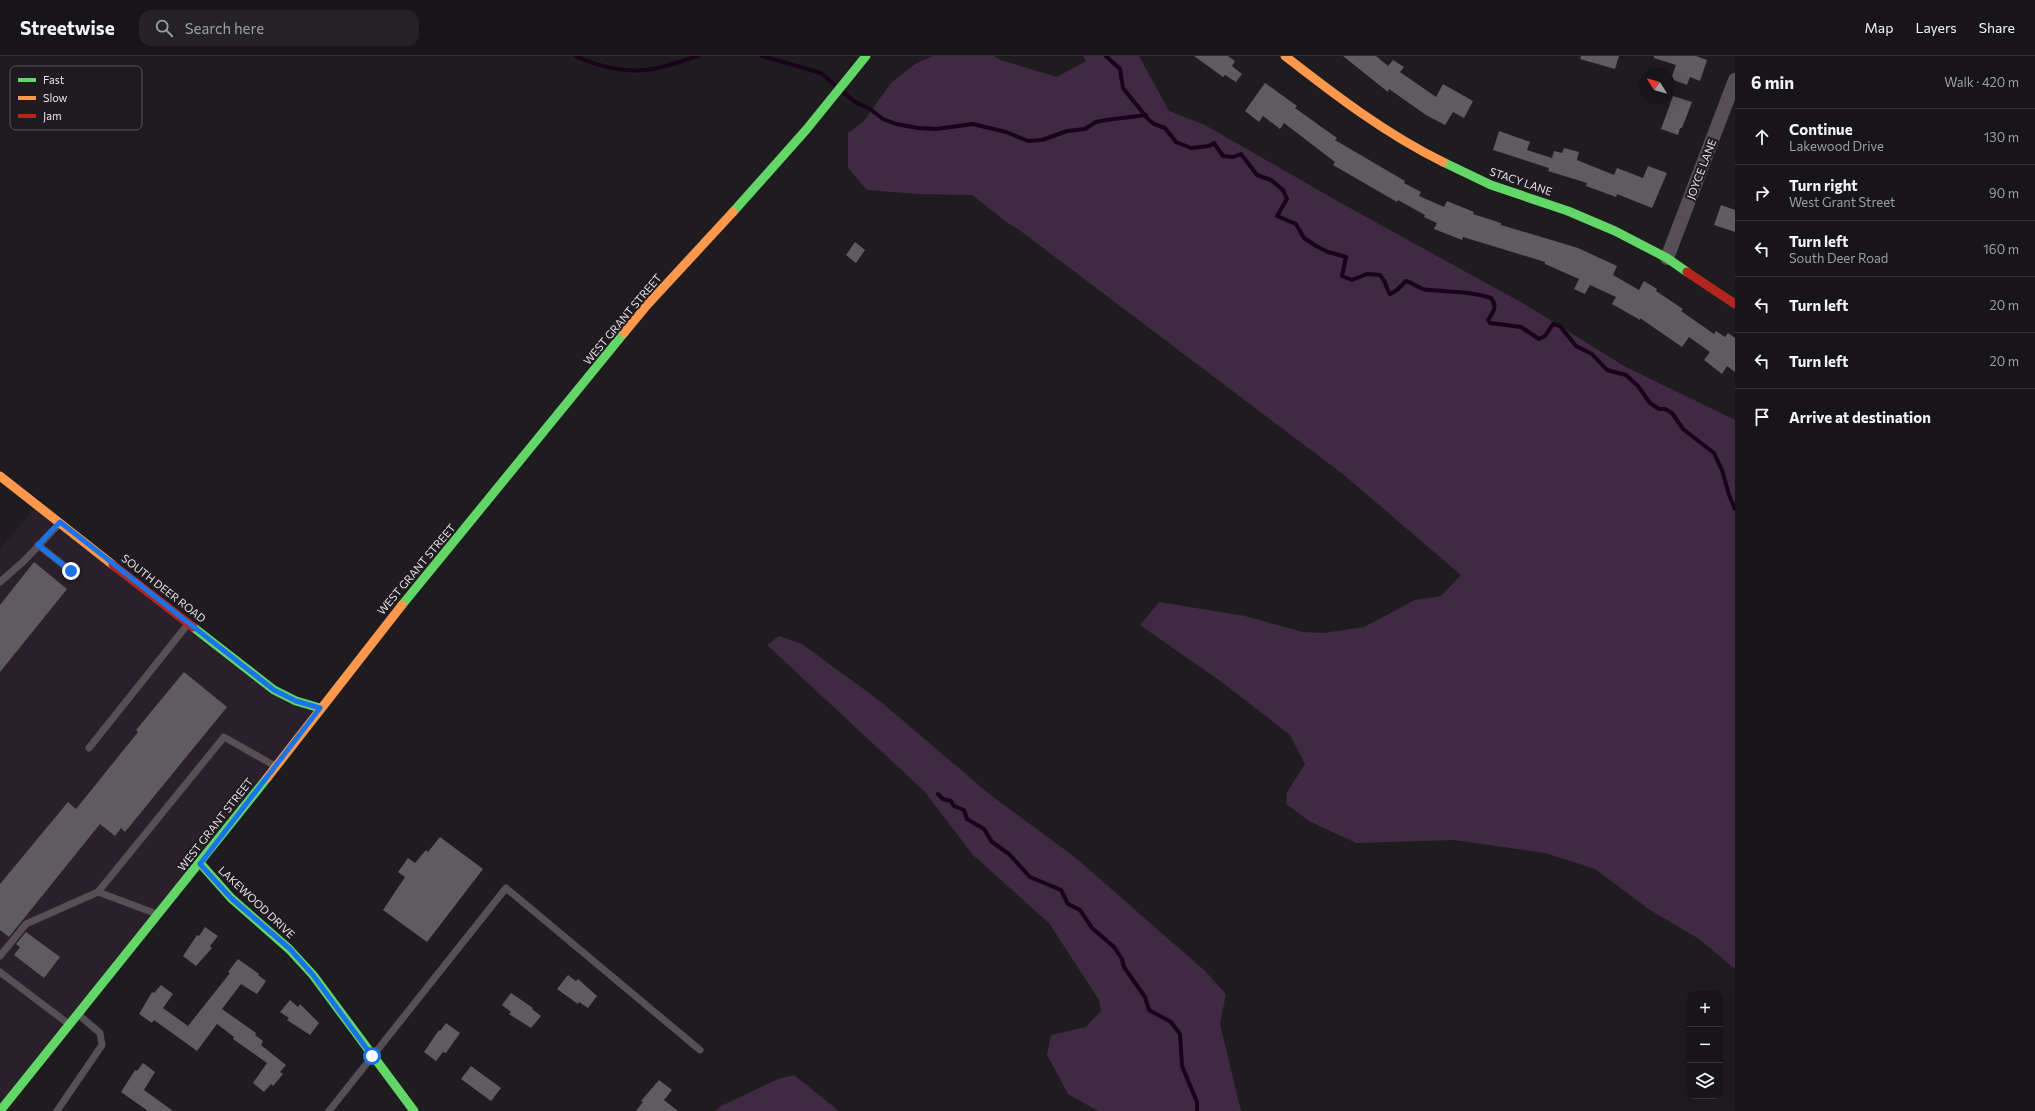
<!DOCTYPE html>
<html lang="en">
<head>
<meta charset="utf-8">
<style>
  body { margin:0; font-family:Commissioner,sans-serif; background:#242224; color:#f1f3f6 }
  .controls { position:absolute; right:12px; bottom:12px; display:grid; overflow:hidden; border-radius:8px; box-shadow:0 4px 16px #0002 }
  .controls button { width:36px; height:36px; display:grid; place-items:center; padding:0; border:0; border-bottom:1px solid #363436; background:#171517; color:#f1f3f6; font:20px sans-serif }
  .compass { position:absolute; left:1639px; top:12px; width:36px; height:36px; border-radius:50%; background:#171517; box-shadow:0 4px 16px #0002; rotate:307deg }
  .stop { position:absolute; width:12px; height:12px; margin:-9px; border:3px solid #1a73e8; border-radius:50%; background:#fff }
  .stop.end { background:#1a73e8; border-color:#fff; box-shadow:0 1px 4px #0008 }
  .list { margin:0; padding:0; list-style:none }
  h2 { display:flex; justify-content:space-between; align-items:center; height:52px; margin:0; padding:0 16px; font-size:17px }
  h2 small { font-size:13px; font-weight:400; color:#9e9fa1 }
  .list li { display:grid; grid-template-columns:26px 1fr auto; gap:12px; align-items:center; box-sizing:border-box; height:56px; padding:0 16px; border-top:1px solid #363436 }
  .list b { display:block; font-size:15px; white-space:nowrap }
  .list p { margin:0; font-size:13px; white-space:nowrap; color:#9e9fa1 }
  .list em { font-size:13px; font-style:normal; color:#9e9fa1 }
  .icon { flex:none; width:22px; height:22px; fill:none; stroke:currentColor; stroke-width:2; stroke-linecap:round; stroke-linejoin:round }
  .map { position:relative; flex:none; width:1735px; height:1055px; overflow:hidden }
  header { display:flex; align-items:center; gap:24px; box-sizing:border-box; height:56px; padding:0 20px; background:#171517; border-bottom:1px solid #363436 }
  header strong { font-size:19px }
  nav { display:flex; gap:22px; margin-inline-start:auto; font-size:14px }
  .search { width:280px; height:36px; background:#242224; display:flex; align-items:center; gap:10px; box-sizing:border-box; padding:0 14px; border-radius:12px; color:#9e9fa1; font-size:15px }
  main { display:flex }
  aside { flex:1; background:#171517 }
  .map>svg:first-child { display:block }
  .built { fill:#292029 }
  .green { fill:#402942 }
  .lines { fill:none; stroke-linecap:round; stroke-linejoin:round }
  .stream { stroke:#18031a; stroke-width:4 }
  .building { fill:#5e5c5f }
  .lane { stroke:#565056; stroke-width:7 }
  .street { stroke:#565056; stroke-width:14 }
  .fast { stroke:#63d668; stroke-width:9 }
  .slow { stroke:#ff974d; stroke-width:9 }
  .jam { stroke:#b3261e; stroke-width:9 }
  .route { stroke:#1a73e8; stroke-width:5 }
  .labels { text-anchor:middle; dominant-baseline:central; stroke-width:4; stroke-linejoin:round; paint-order:stroke }
  .street-label { font-size:11px; fill:#e5e1e5; stroke:#201b20 }
  .key { fill:#201b20; stroke:#5b565b; stroke-width:1 }
  .key-label { font-size:11px; fill:#e5e1e5 }
</style>
</head>
<body>
<header>
<strong>Streetwise</strong>
<div class="search"><svg class="icon" aria-label="search" viewBox="0 0 24 24"><circle cx="10" cy="10" r="6"/><path d="M15 15l6 6"/></svg>Search here</div>
<nav><a>Map</a><a>Layers</a><a>Share</a></nav>
</header>
<main>
<div class="map">
<svg width="1735" height="1055" viewBox="0 0 1735 1055">
  <rect width="100%" height="100%" fill="#1f1c1f"/>
  <polygon class="built" points="37,449 274,634 320,652 0,1055 0,493"/>
  <g class="green">
    <polygon points="933,0 994,0 1000,4 1057,21 1086,5 1083,0 1139,0 1169,55 1205,69 1339,146 1526,249 1624,310 1735,364 1735,913 1699,883 1650,854 1595,813 1545,797 1454,784 1356,787 1309,765 1286,748 1287,736 1305,708 1290,679 1223,627 1140,569 1159,546 1245,560 1303,576 1324,577 1364,571 1415,544 1441,540 1461,519 1344,419 1018,173 1009,168 972,139 918,138 867,134 848,112 848,77 863,66 891,27 915,8"/>
    <polygon points="779,580 802,588 880,645 988,737 1076,802 1205,915 1226,938 1220,968 1241,1055 1098,1055 1068,1038 1047,999 1051,979 1086,971 1101,955 1099,944 1049,867 973,799 924,735 767,589"/>
    <polygon points="794,1019 839,1055 715,1055 721,1050 778,1023"/>
  </g>
  <g class="lines">
    <g class="stream">
      <path d="M 576,0 C 596,10 622,16 645,14 C 662,13 681,5 698,0"/>
      <polyline points="762,0 821,17 836,30"/>
      <path d="M 1106,0 L 1120,13 L 1123,32 L 1148,63 L 1154,68 L 1165,72 L 1176,86 L 1191,92 L 1209,90 L 1214,87 L 1223,100 L 1233,101 L 1241,98 L 1257,119 L 1271,124 L 1283,134 L 1287,143 L 1277,160 L 1296,168 L 1304,182 L 1316,190 L 1328,196 L 1346,201 L 1342,220 L 1352,224 L 1367,218 L 1380,219 C 1388,228 1385,231 1390,238 L 1397,234 L 1406,225 C 1413,227 1421,234 1429,234 C 1450,236 1470,235 1491,242 C 1498,251 1493,256 1488,264 L 1490,267 L 1521,271 L 1539,283 L 1545,280 L 1553,268 L 1560,270 L 1576,290 L 1592,298 L 1607,314 L 1626,319 L 1638,330 L 1650,347 L 1659,353 L 1665,353 L 1672,357 L 1683,373 L 1714,397 L 1722,414 L 1729,439 L 1735,453"/>
      <polyline points="844,37 855,46 870,53 883,63 896,68 918,72 936,73 973,68 1006,76 1028,85 1042,84 1067,75 1085,73 1096,66 1106,64 1146,59"/>
      <polyline points="938,738 943,743 951,745 954,750 964,754 967,763 984,773 992,786 1009,798 1030,821 1061,834 1068,848 1080,854 1092,872 1114,891 1122,903 1124,911 1145,941 1149,954 1171,966 1180,978 1182,1010 1197,1046 1197,1055"/>
    </g>
  </g>
  <g class="building">
    <polygon points="1194,0 1228,0 1235,5 1232,10 1242,18 1236,26 1225,19 1223,21"/>
    <polygon points="1343,0 1376,0 1388,10 1393,4 1404,11 1400,16 1436,41 1443,28 1473,45 1464,62 1453,56 1445,69 1426,59 1389,33 1388,36"/>
    <polygon points="1581,0 1619,0 1615,13 1580,3"/>
    <polygon points="1654,0 1696,0 1707,4 1700,25 1690,21 1687,29 1671,23 1676,9 1654,2"/>
    <polygon points="1265,27 1297,50 1295,52 1337,82 1335,84 1405,125 1404,127 1421,136 1419,140 1444,151 1447,145 1474,156 1473,158 1501,167 1501,169 1578,192 1617,210 1613,219 1639,234 1644,225 1657,233 1656,235 1683,253 1681,255 1714,278 1716,275 1725,281 1728,277 1735,282 1735,316 1727,310 1722,318 1704,304 1710,296 1689,281 1682,291 1640,262 1640,264 1612,248 1616,241 1590,229 1585,238 1574,233 1579,223 1545,208 1545,206 1463,181 1462,184 1434,173 1437,167 1424,161 1425,159 1398,144 1397,146 1333,109 1335,106 1284,67 1280,73 1263,60 1259,66 1245,55"/>
    <polygon points="1673,40 1692,46 1682,72 1680,72 1678,79 1661,73"/>
    <polygon points="1499,75 1530,86 1527,94 1552,102 1554,95 1562,97 1564,92 1579,96 1577,104 1614,119 1617,112 1643,122 1648,110 1667,117 1652,152 1617,138 1616,141 1586,130 1587,127 1548,115 1549,112 1493,94"/>
    <polygon points="1721,149 1735,154 1735,176 1714,169"/>
    <polygon points="855,186 865,194 856,207 846,199"/>
    <polygon points="34,506 67,533 0,616 0,549"/>
    <polygon points="184,616 227,651 125,776 121,772 115,780 100,768 9,881 0,874 0,828 68,746 76,753 138,676 136,674"/>
    <polygon points="440,781 483,813 427,886 383,854 405,821 398,816 408,802 415,807 426,794 428,796"/>
    <polygon points="205,871 218,880 210,890 212,892 196,910 183,900 197,879 199,880"/>
    <polygon points="26,876 60,901 44,922 14,899 20,891 16,888"/>
    <polygon points="238,903 259,918 258,919 266,925 257,938 241,928 222,953 256,977 255,979 263,985 261,989 286,1009 280,1016 283,1018 273,1030 271,1028 264,1036 253,1027 267,1007 233,983 234,981 217,968 197,995 154,964 152,967 139,958 152,936 154,937 161,929 173,938 163,952 188,970 230,917 228,916"/>
    <polygon points="568,919 576,925 578,923 597,940 588,952 579,946 578,948 557,933"/>
    <polygon points="511,937 533,952 532,953 541,960 531,972 509,958 511,956 502,949"/>
    <polygon points="290,944 298,951 300,948 319,967 310,979 287,964 289,962 280,956"/>
    <polygon points="446,967 460,977 446,997 443,996 436,1005 424,996 439,974 440,975"/>
    <polygon points="143,1007 155,1016 144,1034 173,1055 148,1055 121,1036 135,1014 137,1015"/>
    <polygon points="471,1010 501,1032 491,1045 461,1023"/>
    <polygon points="659,1024 672,1034 664,1044 678,1055 636,1055 643,1046 641,1045"/>
  </g>
  <g class="lines">
    <g class="lane">
      <polyline points="38,489 71,515"/>
      <polyline points="0,526 24,505 60,467"/>
      <polyline points="89,692 188,568"/>
      <polyline points="157,858 98,836 224,681 275,710"/>
      <polyline points="0,900 26,868 98,836"/>
      <polyline points="0,916 70,969"/>
      <polyline points="57,1055 102,989 100,977 79,959"/>
      <polyline points="329,1055 506,832 700,994"/>
    </g>
    <polyline class="street" points="1667,202 1735,24"/>
    <g class="fast">
      <polyline points="1443,106 1491,129 1568,155 1615,175 1667,202 1687,216"/>
      <polyline points="733,156 806,74 866,0"/>
      <polyline points="402,549 624,277"/>
      <polyline points="193,571 274,634 296,645 320,652"/>
      <polyline points="200,807 231,842 289,893 313,919 414,1055"/>
      <polyline points="0,1055 267,722"/>
    </g>
    <g class="slow">
      <path d="M 1285,0 C 1335,39 1386,78 1443,106"/>
      <polyline points="624,277 648,248 733,156"/>
      <polyline points="0,420 113,509"/>
      <polyline points="267,722 402,549"/>
    </g>
    <g class="jam">
      <polyline points="1687,216 1735,248"/>
      <polyline points="113,509 193,571"/>
    </g>
  </g>
  <g class="lines">
    <polyline class="route" points="71,515 38,489 60,466 274,634 296,645 320,652 200,808 231,842 290,893 313,919 372,1000"/>
  </g>
  <g class="labels">
    <g class="street-label">
      <text transform="translate(1701 113) rotate(-69)">JOYCE LANE</text>
      <text transform="translate(1521 125) rotate(19)">STACY LANE</text>
      <text transform="translate(622 263) rotate(-50)">WEST GRANT STREET</text>
      <text transform="translate(416 513) rotate(-50)">WEST GRANT STREET</text>
      <text transform="translate(164 532) rotate(38)">SOUTH DEER ROAD</text>
      <text transform="translate(215 768) rotate(-52)">WEST GRANT STREET</text>
      <text transform="translate(257 846) rotate(43)">LAKEWOOD DRIVE</text>
    </g>
  </g>
  <rect x="10" y="10" width="132" height="64" rx="6" class="key"/>
  <rect x="18" y="22" width="18" height="4" fill="#63d668"/>
  <rect x="18" y="40" width="18" height="4" fill="#ff974d"/>
  <rect x="18" y="58" width="18" height="4" fill="#b3261e"/>
  <g class="key-label">
    <text x="43" y="28">Fast</text>
    <text x="43" y="46">Slow</text>
    <text x="43" y="64">Jam</text>
  </g>
</svg>
<div class="controls">
<button>+</button>
<button>−</button>
<button><svg class="icon" aria-label="layers" viewBox="0 0 24 24"><path d="M12 4l9 5-9 5-9-5zM3 14l9 5 9-5"/></svg></button>
</div>
<svg class="compass" viewBox="-18 -18 36 36"><path d="M0-13l5 13h-10z" fill="#e53935"/><path d="M0 13l5-13h-10z" fill="#9e9fa1"/></svg>
<div class="stop" style="left:372px;top:1000px"></div>
<div class="stop end" style="left:71px;top:515px"></div>
</div>
<aside>
<h2>6 min<small>Walk · 420 m</small></h2>
<ul class="list">
<li><svg class="icon" aria-label="ahead" viewBox="0 0 24 24"><path d="M12 20V5M6 11l6-6 6 6"/></svg><div><b>Continue</b><p>Lakewood Drive</p></div><em>130 m</em></li>
<li><svg class="icon" aria-label="right" viewBox="0 0 24 24"><path d="M7 20v-9h11M14 6l5 5-5 5"/></svg><div><b>Turn right</b><p>West Grant Street</p></div><em>90 m</em></li>
<li><svg class="icon" aria-label="left" viewBox="0 0 24 24"><path d="M17 20v-9H6M10 6l-5 5 5 5"/></svg><div><b>Turn left</b><p>South Deer Road</p></div><em>160 m</em></li>
<li><svg class="icon" aria-label="left" viewBox="0 0 24 24"><path d="M17 20v-9H6M10 6l-5 5 5 5"/></svg><div><b>Turn left</b></div><em>20 m</em></li>
<li><svg class="icon" aria-label="left" viewBox="0 0 24 24"><path d="M17 20v-9H6M10 6l-5 5 5 5"/></svg><div><b>Turn left</b></div><em>20 m</em></li>
<li><svg class="icon" aria-label="arrive" viewBox="0 0 24 24"><path d="M6 21V4h12l-3 4 3 4H6"/></svg><div><b>Arrive at destination</b></div></li>
</ul>
</aside>
</main>
</body>
</html>
